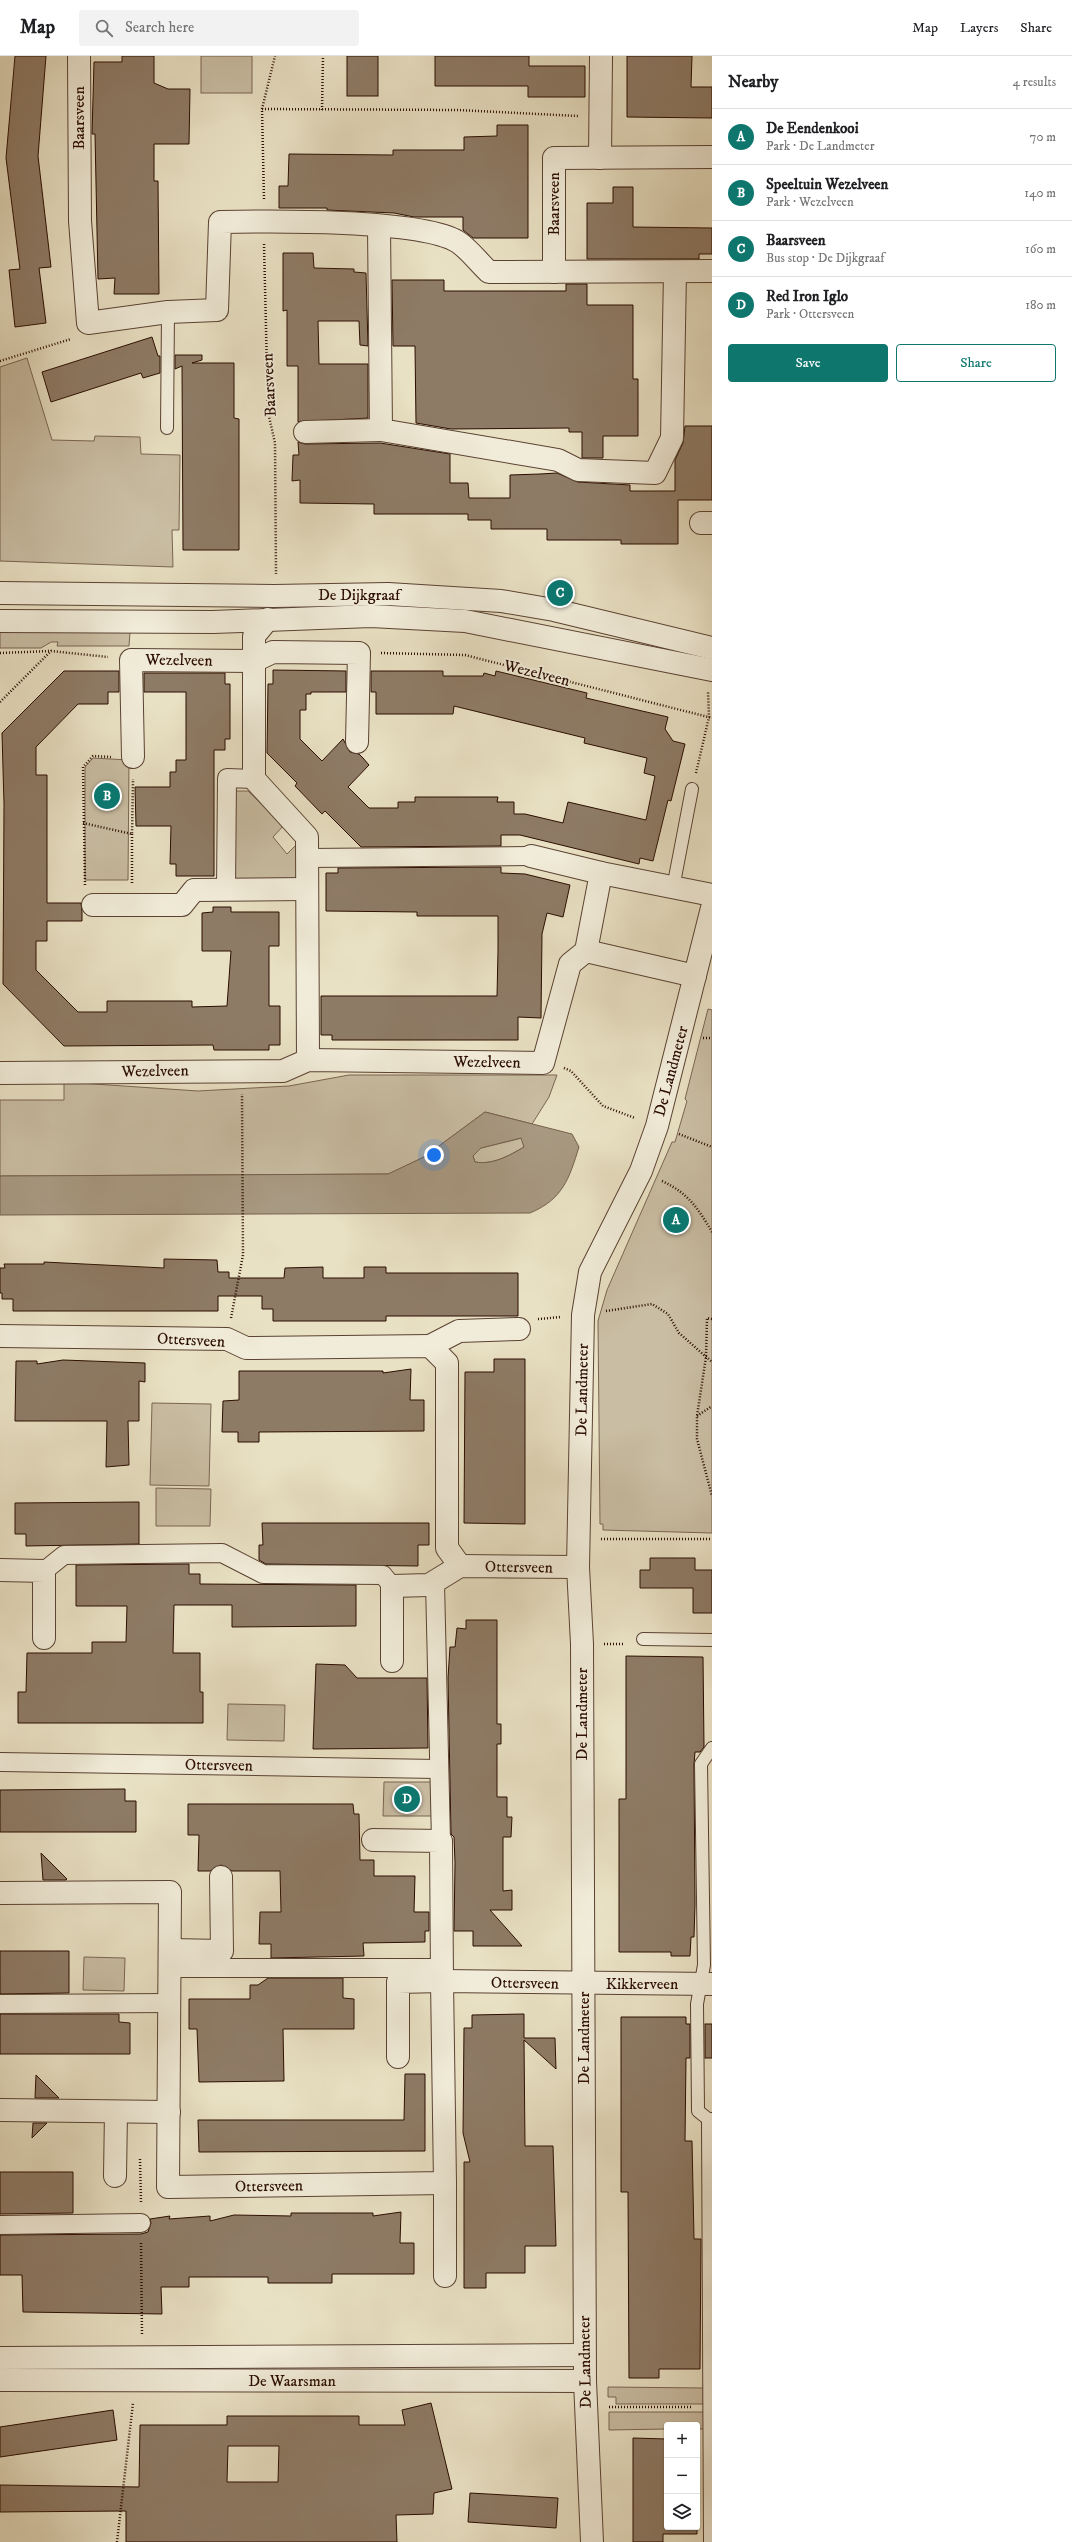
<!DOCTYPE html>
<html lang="en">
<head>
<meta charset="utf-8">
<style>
  body { margin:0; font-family:"IM FELL DW Pica",serif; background:#f2f2f2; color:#202124 }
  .controls { position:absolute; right:12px; bottom:12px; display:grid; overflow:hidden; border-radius:4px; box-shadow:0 1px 3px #0004 }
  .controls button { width:36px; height:36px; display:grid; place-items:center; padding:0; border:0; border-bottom:1px solid #e0e0e0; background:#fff; color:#202124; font:20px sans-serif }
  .you { position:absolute; left:434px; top:1099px; width:14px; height:14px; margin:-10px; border:3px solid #fff; border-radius:50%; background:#1a73e8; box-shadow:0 0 0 6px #1a73e833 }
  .badge { display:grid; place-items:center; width:26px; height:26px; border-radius:50%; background:#0f766e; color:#fff; font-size:13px; font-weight:700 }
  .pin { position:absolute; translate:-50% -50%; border:2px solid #fff; box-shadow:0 1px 4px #0006 }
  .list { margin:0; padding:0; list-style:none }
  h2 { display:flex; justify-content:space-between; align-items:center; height:52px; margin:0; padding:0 16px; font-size:17px }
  h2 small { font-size:13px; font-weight:400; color:#757577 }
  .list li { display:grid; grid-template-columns:26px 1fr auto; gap:12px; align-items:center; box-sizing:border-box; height:56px; padding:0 16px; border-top:1px solid #e0e0e0 }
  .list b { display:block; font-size:15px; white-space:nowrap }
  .list p { margin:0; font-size:13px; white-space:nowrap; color:#757577 }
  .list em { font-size:13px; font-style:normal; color:#757577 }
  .actions { display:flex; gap:8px; padding:12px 16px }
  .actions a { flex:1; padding:9px 0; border:1px solid #0f766e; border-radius:4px; text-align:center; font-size:14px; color:#0f766e }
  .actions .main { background:#0f766e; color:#fff }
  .icon { flex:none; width:22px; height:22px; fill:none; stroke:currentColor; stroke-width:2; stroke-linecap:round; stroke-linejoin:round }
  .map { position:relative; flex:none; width:712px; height:2486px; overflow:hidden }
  header { display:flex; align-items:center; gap:24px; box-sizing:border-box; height:56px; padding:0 20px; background:#fff; border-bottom:1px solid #e0e0e0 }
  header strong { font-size:19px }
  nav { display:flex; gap:22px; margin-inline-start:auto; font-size:14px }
  .search { width:280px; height:36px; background:#f2f2f2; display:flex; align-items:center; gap:10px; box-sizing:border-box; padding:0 14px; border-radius:4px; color:#757577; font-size:15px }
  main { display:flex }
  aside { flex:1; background:#fff }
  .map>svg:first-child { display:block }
  .green { fill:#c9bda3; stroke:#7a6552 }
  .water { fill:#a89982; stroke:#76614e; fill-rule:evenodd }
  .building { fill:#8e7b66; stroke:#2b0d01; fill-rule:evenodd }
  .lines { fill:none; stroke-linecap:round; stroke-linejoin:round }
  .service-casing { stroke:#5a4232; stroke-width:14 }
  .pedestrian-casing { stroke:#5a4232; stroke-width:20 }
  .minor-casing { stroke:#5a4232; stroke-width:24 }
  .tertiary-casing { stroke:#5a4232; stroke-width:24 }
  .path { stroke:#2b0d01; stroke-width:2.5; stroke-dasharray:1 2; stroke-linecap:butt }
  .service { stroke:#f1ecd9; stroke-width:12 }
  .pedestrian { stroke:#f1ecd9; stroke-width:18 }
  .minor { stroke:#f1ecd9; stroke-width:22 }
  .tertiary { stroke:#f1ecd9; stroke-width:22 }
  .labels { text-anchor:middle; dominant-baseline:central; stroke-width:3.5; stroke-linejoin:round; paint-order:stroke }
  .street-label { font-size:16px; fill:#2b0d01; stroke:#f1ecd9 }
</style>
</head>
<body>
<header>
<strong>Map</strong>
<div class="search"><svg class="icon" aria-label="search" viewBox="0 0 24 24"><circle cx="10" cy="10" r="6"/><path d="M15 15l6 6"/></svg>Search here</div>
<nav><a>Map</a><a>Layers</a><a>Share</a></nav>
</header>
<main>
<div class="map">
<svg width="712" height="2486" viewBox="0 0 712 2486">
  <rect width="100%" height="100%" fill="#e9e1c4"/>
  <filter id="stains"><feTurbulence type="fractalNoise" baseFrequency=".005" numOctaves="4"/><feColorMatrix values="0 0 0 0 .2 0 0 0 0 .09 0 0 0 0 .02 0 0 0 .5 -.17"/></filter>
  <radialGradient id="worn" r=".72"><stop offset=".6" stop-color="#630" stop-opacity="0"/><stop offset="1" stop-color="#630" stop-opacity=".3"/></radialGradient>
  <g class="green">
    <rect x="201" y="0" width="51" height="37"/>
    <polygon points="27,302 52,384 94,385 95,380 140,381 141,398 180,399 179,474 172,474 173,511 0,505 0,311"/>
    <polygon points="0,574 130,576 129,590 57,590 58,586 51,586 41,592 0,592"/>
    <polygon points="93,702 129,704 128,824 85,824 85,711"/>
    <polygon points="234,735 248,735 284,769 273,781 287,798 298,787 298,824 234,825"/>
    <polygon points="708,953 712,954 712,1477 603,1474 603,1468 600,1468 598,1265 607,1234 672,1086 675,1086 687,1045 685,1043"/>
    <polygon points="349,1019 557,1019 549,1041 532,1068 485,1056 424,1101 389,1118 0,1120 0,1044 64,1044 64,1026 198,1035 289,1030"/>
    <path d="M 522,1082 L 524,1091 C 508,1100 493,1109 475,1106 L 473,1100 L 481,1092 Z"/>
    <polygon points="152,1347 211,1348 209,1430 150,1429"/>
    <polygon points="156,1432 211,1433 210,1470 156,1470"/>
    <polygon points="228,1648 285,1649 284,1685 227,1684"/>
    <polygon points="384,1726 431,1726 432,1760 383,1760"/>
    <polygon points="84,1901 125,1902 124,1935 83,1934"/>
    <polygon points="608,2331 705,2332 705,2348 616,2348 616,2341 608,2341"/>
    <polygon points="609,2356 706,2356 705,2373 697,2373 697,2369 667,2369 667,2373 609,2374"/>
  </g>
  <path class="water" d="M 485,1056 L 572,1078 L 579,1091 C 569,1123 563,1143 530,1157 L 0,1159 L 0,1120 L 388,1118 L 424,1101 ZM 521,1082 L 524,1091 C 509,1100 493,1109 475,1106 L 473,1100 L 481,1092 Z"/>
  <g class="building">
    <polygon points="15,0 46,0 38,100 51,211 39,212 46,267 15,271 9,214 20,213 6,102"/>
    <polygon points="122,0 154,0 154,27 168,33 190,33 189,88 154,88 154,125 158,125 159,238 114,238 115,222 98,223 95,78 92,78 94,6 122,6"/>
    <rect x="347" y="0" width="31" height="40"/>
    <polygon points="435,0 529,0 529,10 585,10 585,41 528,41 528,30 435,30"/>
    <polygon points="627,0 692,0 691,31 712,31 712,62 627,61"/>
    <polygon points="497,69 528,69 528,182 473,182 463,174 463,161 414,161 394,157 327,154 327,152 279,152 279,130 288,130 289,98 393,99 393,94 464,94 464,81 497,80"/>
    <polygon points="613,131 633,131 633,171 712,172 712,198 699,198 699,203 587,203 587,147 613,147"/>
    <polygon points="283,197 313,197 314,212 354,213 354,216 366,217 368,290 360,289 359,265 318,265 319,308 368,308 368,362 298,366 298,310 287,310 287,254 283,255"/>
    <polygon points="392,224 444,224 444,235 566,235 566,228 587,228 587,249 633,249 633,323 638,323 638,380 603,380 603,402 582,402 582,376 569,376 569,372 451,373 416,367 415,290 393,290"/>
    <polygon points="152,281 158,300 160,300 160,317 143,322 141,317 51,346 42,316"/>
    <polygon points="175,299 202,299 202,304 192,307 234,307 234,362 239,363 239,494 183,494 182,310 175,313"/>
    <polygon points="685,370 712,370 712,444 678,444 678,488 621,488 621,484 547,484 547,473 491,473 491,464 468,464 468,458 374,458 374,448 300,447 300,424 292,425 293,399 299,399 298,386 305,388 380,387 450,398 450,427 468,427 469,442 510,442 510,419 540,418 557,417 578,426 630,429 630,435 675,435 675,404 683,387"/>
    <polygon points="273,614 346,615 346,636 311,636 311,638 306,638 306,654 300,654 300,683 322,705 343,683 350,696 359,698 363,702 369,709 348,731 369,752 398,752 398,746 415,746 415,741 498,741 497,746 514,746 514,758 525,758 563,767 568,746 646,764 655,720 644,717 647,702 584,687 585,682 454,650 453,658 376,658 376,636 371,636 371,615 443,615 443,620 483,620 484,617 495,620 496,615 587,637 586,642 668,661 665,673 673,685 685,688 671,745 668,744 653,805 640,802 639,808 520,779 501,779 501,790 361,791 325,755 322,758 295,730 297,727 267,697 268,628 273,628"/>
    <polygon points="64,615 119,615 119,636 108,636 108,648 78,648 36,691 36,719 47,719 47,847 81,847 82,856 82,865 47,865 47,885 36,885 36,914 78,956 107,956 107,945 192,945 192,951 227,950 231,895 202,895 202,857 213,856 213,851 231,851 231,856 279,856 279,890 269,890 269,950 280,950 280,989 269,989 269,994 214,994 213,989 64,990 3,928 4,748 2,677"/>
    <polygon points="144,617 225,617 225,628 230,628 230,683 225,683 225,694 214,694 214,820 176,820 176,808 170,808 171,770 136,770 135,731 170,731 170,716 176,716 176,704 186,704 186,636 144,636"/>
    <polygon points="501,811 501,817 525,818 570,829 563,861 547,857 542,878 541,962 518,961 518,984 332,984 332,979 321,979 321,940 497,940 498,895 498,860 417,860 417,856 326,855 326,817 338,817 338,812"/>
    <polygon points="164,1203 217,1204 218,1216 229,1216 229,1222 284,1222 285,1212 323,1211 323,1222 364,1222 364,1211 386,1211 386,1217 518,1217 518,1260 386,1260 386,1265 273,1265 273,1253 262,1253 262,1240 218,1240 218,1255 13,1255 13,1243 2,1243 2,1237 0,1237 0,1212 5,1212 4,1208 44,1208 44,1206 164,1212"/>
    <polygon points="494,1303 525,1303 525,1468 464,1467 465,1316 494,1316"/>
    <polygon points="63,1304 145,1307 145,1326 139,1325 139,1365 128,1365 129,1409 106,1411 107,1365 15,1365 16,1305 37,1305 37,1308"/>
    <polygon points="411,1313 410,1344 424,1344 424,1375 259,1376 259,1386 238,1386 238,1376 222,1376 223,1345 239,1344 239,1315 383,1315 383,1317"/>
    <polygon points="139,1446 139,1488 26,1490 26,1478 15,1478 15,1447"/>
    <polygon points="262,1467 429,1467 429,1489 418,1489 418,1510 266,1508 259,1504 259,1489 263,1489"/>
    <polygon points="650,1502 695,1502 695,1514 712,1514 712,1557 693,1557 693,1532 640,1532 640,1514 650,1514"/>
    <polygon points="189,1508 189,1518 200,1518 200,1528 356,1529 356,1570 232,1571 232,1549 174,1549 173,1597 200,1597 200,1636 203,1636 203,1667 18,1667 18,1636 26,1636 27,1597 92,1597 92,1586 126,1586 127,1550 76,1550 76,1509"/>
    <polygon points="466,1564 497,1564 497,1668 501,1668 501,1688 497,1688 497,1741 507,1741 507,1761 512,1761 511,1781 503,1781 503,1835 512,1834 512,1854 490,1854 522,1890 473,1890 473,1875 454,1875 455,1807 454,1781 451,1778 448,1622 450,1591 455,1591 457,1572 466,1573"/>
    <polygon points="626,1600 703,1601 704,1691 700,1696 695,1696 694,1708 695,1848 694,1881 691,1881 690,1900 671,1900 671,1896 619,1896 619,1743 626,1743"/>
    <polygon points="316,1608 345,1609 357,1622 427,1622 428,1692 313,1693"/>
    <polygon points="125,1733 125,1745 136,1745 136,1776 0,1776 0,1734"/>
    <polygon points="188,1748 353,1748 354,1758 359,1758 360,1804 374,1804 374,1820 415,1820 414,1856 429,1856 429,1875 425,1875 425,1886 363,1887 364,1900 271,1902 271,1888 259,1888 260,1856 281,1856 280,1815 232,1815 221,1809 210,1815 198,1815 199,1779 188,1779"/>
    <polygon points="41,1797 67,1823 66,1824 43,1824"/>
    <polygon points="0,1895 69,1895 69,1937 0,1938"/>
    <polygon points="268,1922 343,1922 343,1942 354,1943 354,1973 283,1973 284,2025 199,2026 197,1973 189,1973 189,1943 250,1943 250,1929 258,1929"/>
    <polygon points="0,1958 119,1958 119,1966 130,1967 130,1998 0,1998"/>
    <polygon points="524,1958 524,1982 555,1982 556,2013 524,1984 525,2090 553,2090 556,2190 525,2190 525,2217 486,2217 486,2232 464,2232 464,2106 470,2106 463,2077 464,1972 472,1972 472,1959"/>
    <polygon points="621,1961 686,1961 686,1968 690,1968 690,2002 686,2002 685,2085 692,2085 694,2183 701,2183 700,2313 659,2313 659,2322 629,2322 628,2136 621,2136"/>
    <rect x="705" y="1968" width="7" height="34"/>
    <polygon points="405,2018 425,2018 425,2095 199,2096 198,2064 404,2064"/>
    <polygon points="36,2019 59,2042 35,2042"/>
    <polygon points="33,2067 47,2067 32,2082"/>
    <polygon points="0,2116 73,2116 73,2157 0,2158"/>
    <polygon points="401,2156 400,2187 414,2187 414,2218 332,2218 332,2227 268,2227 268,2221 189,2221 189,2231 161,2231 162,2258 23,2256 22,2219 0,2219 0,2179 141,2178 148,2176 151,2167 150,2163 170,2160 169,2163 210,2160 210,2165 234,2159 291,2160 291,2157 373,2157 373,2160"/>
    <path d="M 431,2347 L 452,2433 L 434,2437 L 433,2458 L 396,2459 L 397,2486 L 126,2486 L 126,2455 L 0,2456 L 0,2429 L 139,2431 L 140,2369 L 227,2369 L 227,2360 L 359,2360 L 359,2369 L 405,2369 L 402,2354 ZM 228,2390 L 279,2390 L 278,2426 L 227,2426 Z"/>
    <polygon points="113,2354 117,2384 0,2401 0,2371"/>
    <polygon points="633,2382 667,2383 667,2471 697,2471 697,2465 697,2478 663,2478 663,2486 633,2486"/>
    <polygon points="470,2437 558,2442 556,2472 468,2466"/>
  </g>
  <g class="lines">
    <defs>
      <g id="service">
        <polyline points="167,372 168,256"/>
        <polyline points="673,832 692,733"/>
        <polyline points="643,1583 712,1584"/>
        <polyline points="712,1692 701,1708 704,1909 697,1948 698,2055 708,2063 712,2063"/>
        <polyline points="708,2063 710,2486"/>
      </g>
      <g id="pedestrian">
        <polyline points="308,802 531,800"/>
        <polyline points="226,834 227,722 254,723"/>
        <polyline points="44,1515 64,1499 222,1497 263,1518 383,1519 392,1530"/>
        <polyline points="435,1526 441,1785"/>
        <polyline points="0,1706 438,1713"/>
        <polyline points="170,1912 442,1912"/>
        <polyline points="0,1948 170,1947"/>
        <polyline points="0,2169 141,2167"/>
      </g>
      <g id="minor">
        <path d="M 79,0 L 80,165 L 88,267 L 168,256 L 217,254 L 220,166 C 268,165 422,163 458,186 C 469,193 479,207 489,216 L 712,215"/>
        <polyline points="600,102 601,0"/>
        <polyline points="379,170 381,374 558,404 578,414 655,417 672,382 675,216"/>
        <polyline points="554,216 554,102 712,101"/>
        <polyline points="305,376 381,374"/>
        <polyline points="701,467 712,467"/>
        <polyline points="268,563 254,580 254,723 307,781 308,1004"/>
        <polyline points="133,701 131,604 254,605 273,596 359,597 357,686"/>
        <polyline points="531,800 601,817 712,839"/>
        <polyline points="93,849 182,849 194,834 307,833"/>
        <polyline points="586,895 695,920"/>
        <polyline points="0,1017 283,1015 308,1004 543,1007 570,908 586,895 601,817"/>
        <polyline points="0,1280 227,1283 246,1292 430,1290 447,1307 447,1492 460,1510"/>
        <polyline points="430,1290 459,1275 519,1273"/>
        <polyline points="0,1514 44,1515 44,1582"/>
        <polyline points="392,1605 392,1530 429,1529 460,1510 578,1511"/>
        <polyline points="373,1784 441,1785 442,1925 398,1926 398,2001"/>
        <polyline points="0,1837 170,1836 168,2131 445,2127 442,1925 712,1928"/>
        <polyline points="171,1894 222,1895 221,1821"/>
        <polyline points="0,2054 169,2056"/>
        <polyline points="115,2120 116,2056"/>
        <polyline points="445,2127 445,2220"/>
        <polyline points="0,2302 584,2299"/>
        <polyline points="0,2324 585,2325"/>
        <polyline points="592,2486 585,2325 582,1588 578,1511 583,1259 590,1216 641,1115 657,1070 712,852"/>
      </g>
      <g id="tertiary">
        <polyline points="0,537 274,540 388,538 501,545 554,554 712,592"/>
        <polyline points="0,565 213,566 371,560 465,565 712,614"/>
      </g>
    </defs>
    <use href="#service" class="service-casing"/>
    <use href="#pedestrian" class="pedestrian-casing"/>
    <use href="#minor" class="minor-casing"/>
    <use href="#tertiary" class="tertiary-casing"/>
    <g class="path">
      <polyline points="262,53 458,54 578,60"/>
      <polyline points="322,54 323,0"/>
      <polyline points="264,143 262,53 275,0"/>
      <polyline points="264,188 268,356 275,387 276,518"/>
      <polyline points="0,305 71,283"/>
      <polyline points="0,597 51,595"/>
      <polyline points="381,597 465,599 712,662"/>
      <polyline points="0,646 51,595 108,601"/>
      <polyline points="696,717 709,661 708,635"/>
      <polyline points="83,767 132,778 133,723"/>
      <polyline points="132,778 132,827"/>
      <polyline points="85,829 83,711 93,700 111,701"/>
      <polyline points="703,982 712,982"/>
      <polyline points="564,1012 571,1015 603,1050 635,1062"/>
      <polyline points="679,1078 712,1091"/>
      <path d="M 662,1125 C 688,1137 698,1152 712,1176"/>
      <polyline points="606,1255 652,1248 668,1258 679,1277 712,1306"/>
      <polyline points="231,1262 243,1199 242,1038"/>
      <polyline points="538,1263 561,1261"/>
      <polyline points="712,1263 707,1262 706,1301 697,1360 697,1383 712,1440"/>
      <polyline points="697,1360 712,1350"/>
      <polyline points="601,1483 712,1483"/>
      <polyline points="604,1588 625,1588"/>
      <polyline points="140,2103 141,2146"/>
      <polyline points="141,2187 142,2280"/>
      <polyline points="609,2351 692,2351"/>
      <polyline points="117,2486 133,2347"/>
    </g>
    <use href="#service" class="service"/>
    <use href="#pedestrian" class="pedestrian"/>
    <use href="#minor" class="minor"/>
    <use href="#tertiary" class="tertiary"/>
  </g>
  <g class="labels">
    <g class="street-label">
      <text transform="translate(79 62) rotate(-90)">Baarsveen</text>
      <text transform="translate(554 148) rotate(-90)">Baarsveen</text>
      <text transform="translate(269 329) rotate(-93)">Baarsveen</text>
      <text x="359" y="539">De Dijkgraaf</text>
      <text transform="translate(179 604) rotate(1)">Wezelveen</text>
      <text transform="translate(537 617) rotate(14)">Wezelveen</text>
      <text transform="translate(487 1006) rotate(1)">Wezelveen</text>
      <text transform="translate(155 1015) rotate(-1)">Wezelveen</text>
      <text transform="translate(671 1015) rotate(-75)">De Landmeter</text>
      <text transform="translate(191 1284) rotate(3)">Ottersveen</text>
      <text transform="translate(582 1334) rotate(-89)">De Landmeter</text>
      <text transform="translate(519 1511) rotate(1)">Ottersveen</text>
      <text transform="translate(582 1658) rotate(-90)">De Landmeter</text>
      <text transform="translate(219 1709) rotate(1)">Ottersveen</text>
      <text transform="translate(525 1927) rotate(1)">Ottersveen</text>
      <text x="642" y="1928">Kikkerveen</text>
      <text transform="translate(584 1982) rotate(-90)">De Landmeter</text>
      <text transform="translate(269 2130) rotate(-1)">Ottersveen</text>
      <text transform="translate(585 2306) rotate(-91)">De Landmeter</text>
      <text x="292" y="2325">De Waarsman</text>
    </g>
  </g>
  <rect width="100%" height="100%" filter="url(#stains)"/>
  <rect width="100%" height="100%" fill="url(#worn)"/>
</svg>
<div class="controls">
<button>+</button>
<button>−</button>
<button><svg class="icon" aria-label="layers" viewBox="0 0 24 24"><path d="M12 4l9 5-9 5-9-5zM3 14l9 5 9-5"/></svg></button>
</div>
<div class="you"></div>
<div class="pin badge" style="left:676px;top:1164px">A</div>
<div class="pin badge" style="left:107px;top:740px">B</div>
<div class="pin badge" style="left:560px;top:537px">C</div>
<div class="pin badge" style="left:407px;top:1743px">D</div>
</div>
<aside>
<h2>Nearby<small>4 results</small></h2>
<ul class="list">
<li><span class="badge">A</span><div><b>De Eendenkooi</b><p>Park · De Landmeter</p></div><em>70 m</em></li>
<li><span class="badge">B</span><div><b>Speeltuin Wezelveen</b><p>Park · Wezelveen</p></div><em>140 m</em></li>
<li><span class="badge">C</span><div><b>Baarsveen</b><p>Bus stop · De Dijkgraaf</p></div><em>160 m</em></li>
<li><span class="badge">D</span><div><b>Red Iron Iglo</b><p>Park · Ottersveen</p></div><em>180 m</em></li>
</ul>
<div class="actions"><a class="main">Save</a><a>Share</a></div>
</aside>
</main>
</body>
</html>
